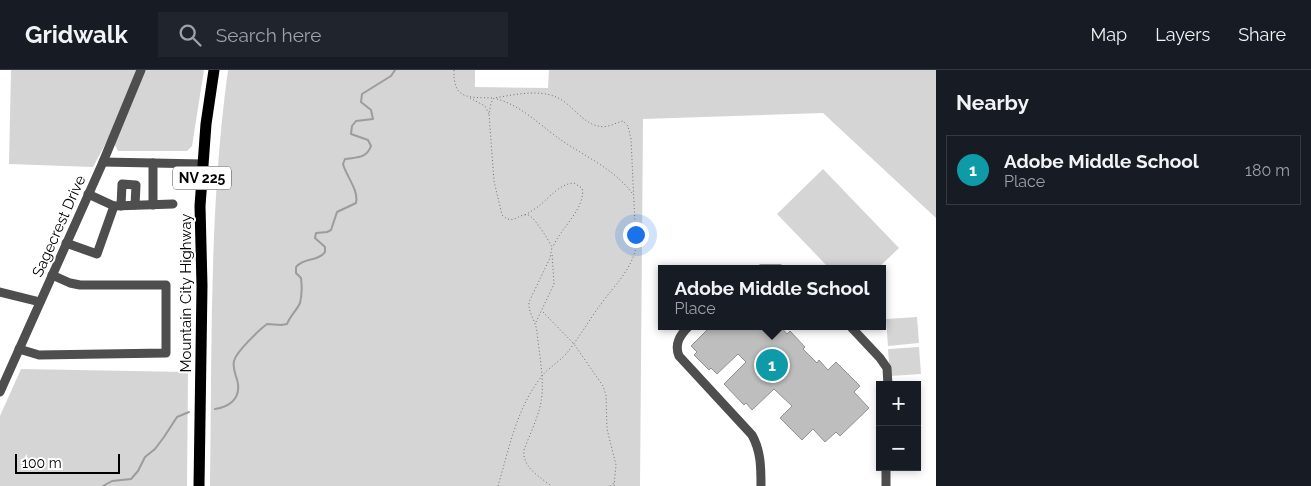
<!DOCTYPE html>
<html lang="en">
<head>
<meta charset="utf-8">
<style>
  body { margin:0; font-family:Raleway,sans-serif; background:#20242c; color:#f1f3f6 }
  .controls { position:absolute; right:15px; bottom:15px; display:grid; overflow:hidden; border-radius:0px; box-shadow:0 2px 8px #0003 }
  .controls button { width:45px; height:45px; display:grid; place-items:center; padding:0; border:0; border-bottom:1px solid #363941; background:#171b24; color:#f1f3f6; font:25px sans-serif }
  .scale { position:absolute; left:15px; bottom:12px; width:105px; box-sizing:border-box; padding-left:5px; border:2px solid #000; border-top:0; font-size:14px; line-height:18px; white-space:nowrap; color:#000; -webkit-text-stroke:4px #fff; paint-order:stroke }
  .you { position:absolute; left:635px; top:164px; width:18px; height:18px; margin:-12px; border:4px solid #fff; border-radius:50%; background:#1a73e8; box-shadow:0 0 0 8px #1a73e833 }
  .badge { display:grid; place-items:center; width:32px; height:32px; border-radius:50%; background:#858687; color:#fff; font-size:16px; font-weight:700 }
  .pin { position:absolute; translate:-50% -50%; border:2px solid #fff; box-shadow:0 1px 5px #0006 }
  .popup { position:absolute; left:658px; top:195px; width:228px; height:65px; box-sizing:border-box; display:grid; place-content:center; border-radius:0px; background:#171b24; filter:drop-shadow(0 1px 4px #0005); font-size:16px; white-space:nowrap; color:#9ea1a6 }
  .popup b { font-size:19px; color:#f1f3f6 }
  .popup::after { content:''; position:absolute; left:50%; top:100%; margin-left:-10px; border:10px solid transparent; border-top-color:#171b24 }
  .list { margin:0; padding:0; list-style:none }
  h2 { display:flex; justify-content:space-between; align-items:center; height:65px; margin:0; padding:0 20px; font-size:21px }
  h2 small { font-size:16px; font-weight:400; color:#9ea1a6 }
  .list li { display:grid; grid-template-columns:32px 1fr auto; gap:15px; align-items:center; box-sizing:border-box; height:70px; margin:0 10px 10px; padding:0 10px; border:1px solid #363941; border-radius:0px }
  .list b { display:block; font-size:19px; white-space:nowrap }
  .list p { margin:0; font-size:16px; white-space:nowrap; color:#9ea1a6 }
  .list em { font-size:16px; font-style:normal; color:#9ea1a6 }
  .icon { flex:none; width:28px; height:28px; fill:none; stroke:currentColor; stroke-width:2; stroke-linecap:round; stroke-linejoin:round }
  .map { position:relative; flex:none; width:936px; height:416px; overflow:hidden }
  header { display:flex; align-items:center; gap:30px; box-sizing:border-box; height:70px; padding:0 25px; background:#171b24; border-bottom:1px solid #363941 }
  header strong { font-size:24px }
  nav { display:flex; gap:28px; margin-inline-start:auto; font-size:18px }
  .search { width:350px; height:45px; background:#20242c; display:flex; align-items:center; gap:12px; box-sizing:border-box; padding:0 18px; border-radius:0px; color:#9ea1a6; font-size:19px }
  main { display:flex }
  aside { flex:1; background:#171b24 }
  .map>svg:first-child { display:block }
  .green { fill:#d5d5d5 }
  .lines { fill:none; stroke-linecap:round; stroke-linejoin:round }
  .stream { stroke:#9c9c9c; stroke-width:2 }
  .building { fill:#bebebe; stroke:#929292 }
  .path { stroke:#707070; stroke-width:1; stroke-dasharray:1 2.5; stroke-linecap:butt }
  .minor { stroke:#4e4e4e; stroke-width:9 }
  .major { stroke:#000; stroke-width:11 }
  .labels { text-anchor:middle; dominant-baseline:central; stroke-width:4; stroke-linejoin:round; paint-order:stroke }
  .shield { fill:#fff; stroke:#4c4c4c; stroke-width:1 }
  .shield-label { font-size:14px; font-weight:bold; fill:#000 }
  .street-label { font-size:15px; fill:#000; stroke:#fff }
</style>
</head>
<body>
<header>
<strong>Gridwalk</strong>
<div class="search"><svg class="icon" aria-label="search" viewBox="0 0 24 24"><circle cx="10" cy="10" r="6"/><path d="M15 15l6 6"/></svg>Search here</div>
<nav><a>Map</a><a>Layers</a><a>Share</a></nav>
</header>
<main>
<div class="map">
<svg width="936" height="416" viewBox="0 0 936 416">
  <rect width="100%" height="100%" fill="#fff"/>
  <g class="green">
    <polygon points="11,0 204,0 192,76 187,81 118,81 114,73 116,67 109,67 93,97 9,94"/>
    <path d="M 228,0 L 475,0 L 475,17 L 548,18 L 549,0 L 936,0 L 936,148 L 823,43 L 643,49 L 640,416 L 210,416 C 212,277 209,138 228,0 Z"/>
    <polygon points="823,99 899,178 877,199 830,199 777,144"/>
    <polygon points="917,247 919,273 888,276 886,249"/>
    <polygon points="919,277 921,304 890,306 888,279"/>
    <polygon points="21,299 188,302 187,416 0,416 0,346"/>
  </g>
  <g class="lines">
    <g class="stream">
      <path d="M 215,339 C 228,337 240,330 238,314 C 237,306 232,300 234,291 C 236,282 259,260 267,254 L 281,255 L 287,254 C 290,246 297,240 300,233 C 302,225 302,216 301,208 L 296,203 L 296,197 C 304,187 318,192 325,182 L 325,177 L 315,168 L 316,163 L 327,162 L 331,160 L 337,142 L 356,133 C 359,120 346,106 343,94 L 345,89 C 357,87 366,89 371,76 L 368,70 L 351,64 L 352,56 L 356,51 L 373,49 L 371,40 L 361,32 L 362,24 L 391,6 L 395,0"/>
      <polyline points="103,416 112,411 131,409 138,401 145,387 155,379 164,367 177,347 189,342"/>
    </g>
  </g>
  <polygon class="building" points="711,256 780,256 787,264 790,261 805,277 803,279 817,293 819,290 828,300 836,292 860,316 854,322 869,338 840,366 836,362 825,372 813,359 802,370 780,348 792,336 774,319 752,340 746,333 744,335 724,314 746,292 738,284 717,304 711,298 709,300 694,285 697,282 691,276"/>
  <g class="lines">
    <g class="path">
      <path d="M 454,0 C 453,30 468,27 493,28"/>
      <polyline points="470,28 485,36 489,44"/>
      <path d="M 497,29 C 522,36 541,56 561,70 C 586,87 614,99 632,123"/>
      <path d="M 525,145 C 530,142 535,139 539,136 C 550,127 559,114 574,113 L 582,118 C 587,137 559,160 553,177"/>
      <polyline points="543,242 574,274 603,316 606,325 607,359 616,395 614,416"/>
      <polyline points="536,252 554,214 552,183"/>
      <path d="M 498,416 C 509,379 516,341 539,310 C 546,299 558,293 566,284 C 579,268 589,250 601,234 C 614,216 633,198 636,176 L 631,69 L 628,56 L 623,51 C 618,52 613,55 608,56 C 586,61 574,34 556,27 C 538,19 513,25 494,28 L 491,33 L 489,44 L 494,111 L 502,145 C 514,156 518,143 528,145 C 534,146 549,171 552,177 L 550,188 L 529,232 C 528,243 536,251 537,262 C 539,284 545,310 541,332 C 538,348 530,364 524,380 C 522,397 539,406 551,416"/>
      <polyline points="610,416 614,413"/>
    </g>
    <g class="minor">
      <polyline points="103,92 203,94"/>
      <polyline points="153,135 153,93"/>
      <polyline points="114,136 173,134"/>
      <polyline points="121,136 122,114 136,115 135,135"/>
      <polyline points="66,173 97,184 114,136 88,124"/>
      <polyline points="761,199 780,199"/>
      <polyline points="0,222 40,232"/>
      <path d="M 689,256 C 680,265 674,274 679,286 L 752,365 C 761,381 761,398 761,416"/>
      <polyline points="850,256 880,288 887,298 888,315"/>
      <polyline points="19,279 39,285 166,283 166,215 80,215 70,213 52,205"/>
      <polyline points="0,322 103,92 141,0"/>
      <polyline points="886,416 886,397"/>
    </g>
    <polyline class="major" points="199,416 202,216 200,136 206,54 214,0"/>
  </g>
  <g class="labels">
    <rect class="shield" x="173" y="96.5" width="58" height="23" rx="4"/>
    <g class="shield-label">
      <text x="202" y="108">NV 225</text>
    </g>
    <g class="street-label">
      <text transform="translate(59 156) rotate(-66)">Sagecrest Drive</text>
      <text transform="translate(186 223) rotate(-90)">Mountain City Highway</text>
    </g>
  </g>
</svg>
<div class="controls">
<button>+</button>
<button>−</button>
</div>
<div class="scale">100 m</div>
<div class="you"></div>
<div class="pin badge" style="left:772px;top:295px;background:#0f9aa8">1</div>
<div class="popup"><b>Adobe Middle School</b>Place</div>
</div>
<aside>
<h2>Nearby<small></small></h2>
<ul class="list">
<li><span class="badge" style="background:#0f9aa8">1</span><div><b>Adobe Middle School</b><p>Place</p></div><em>180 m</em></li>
</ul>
</aside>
</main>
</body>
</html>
